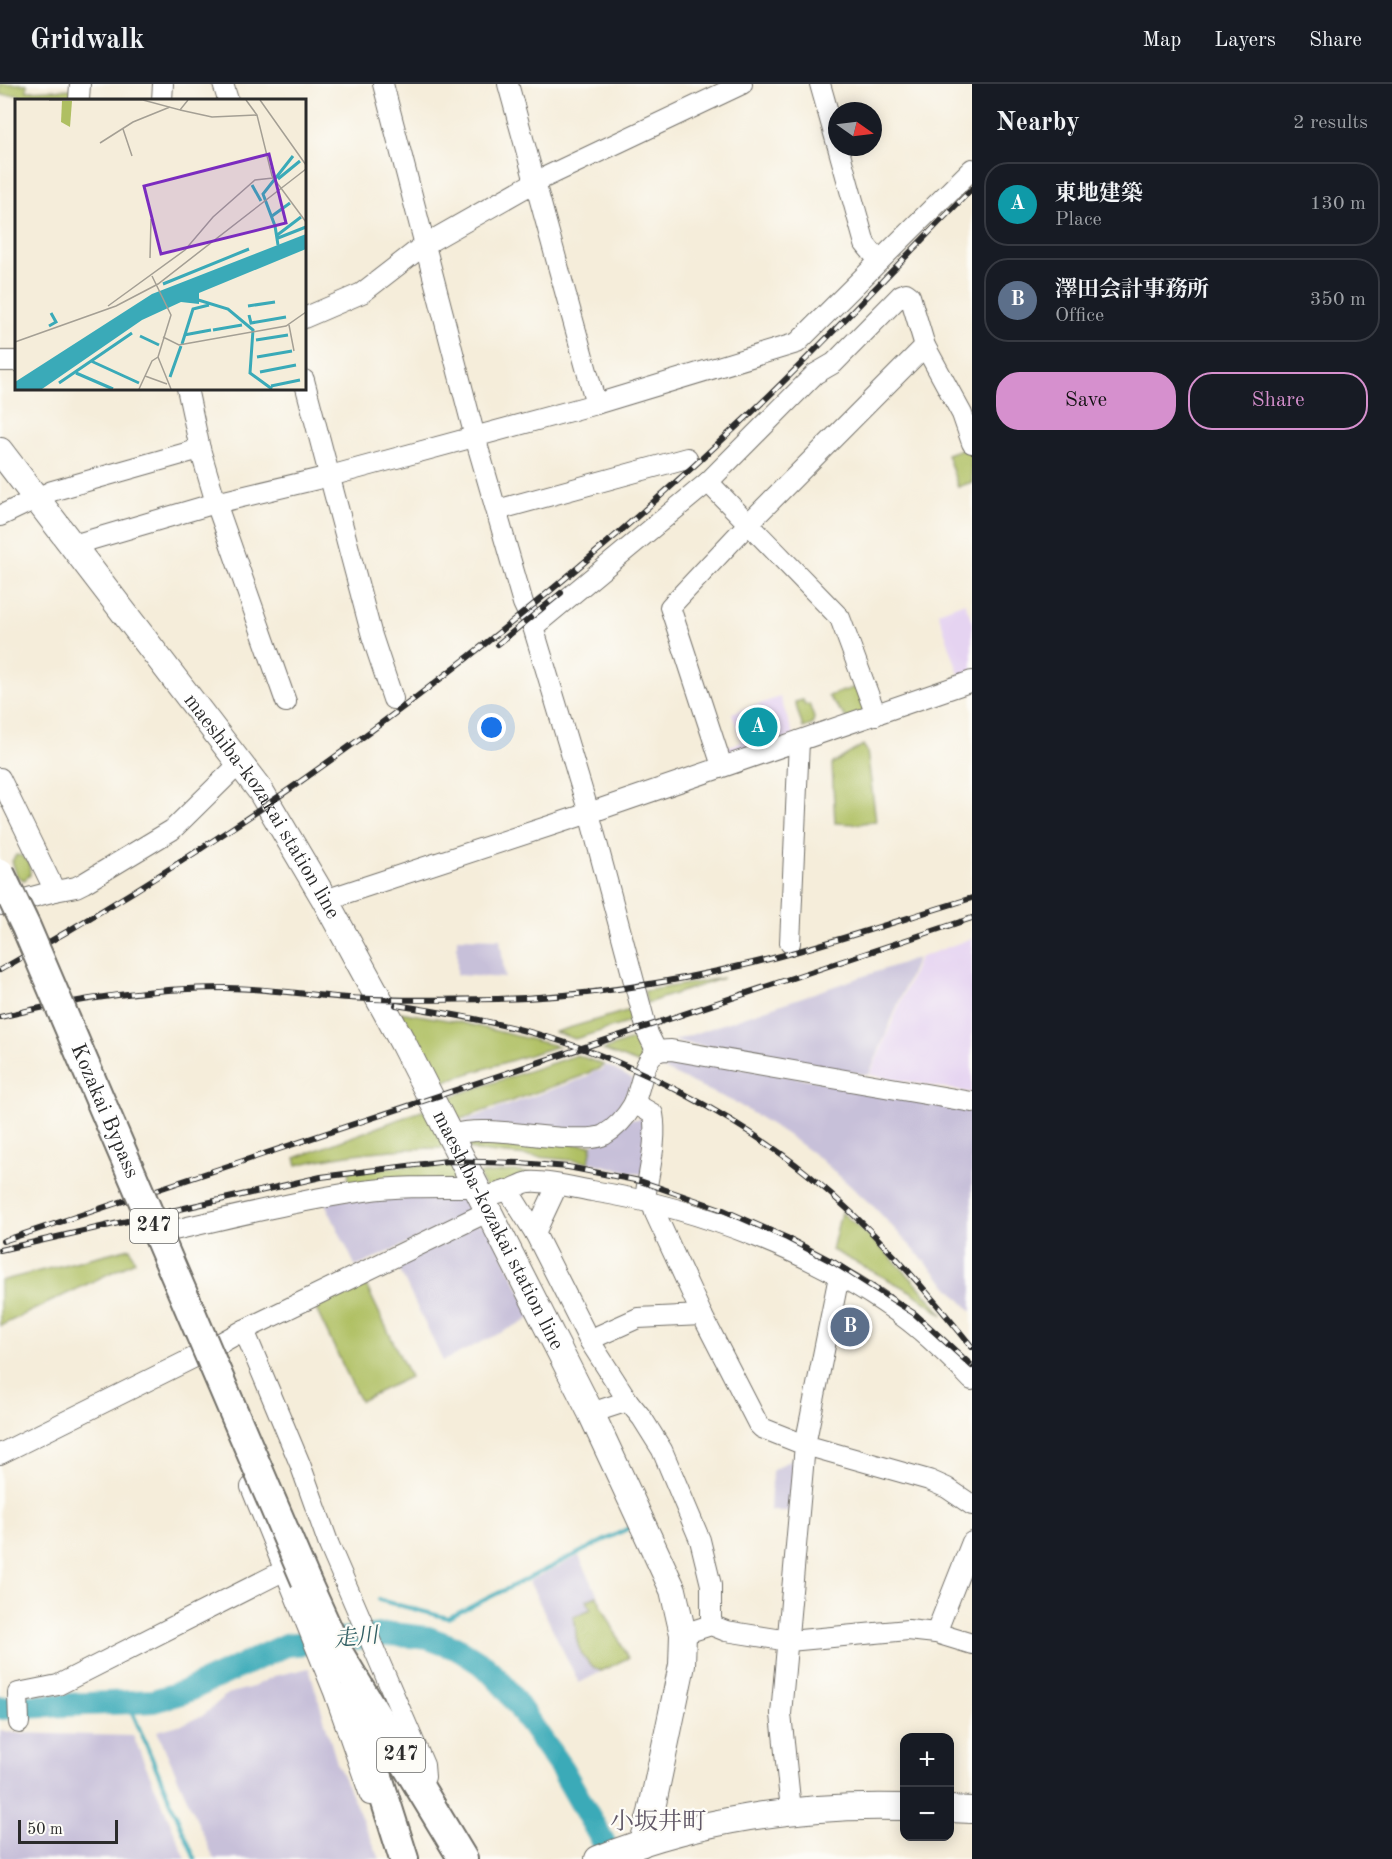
<!DOCTYPE html>
<html lang="en">
<head>
<meta charset="utf-8">
<style>
  body { margin:0; font-family:"Old Standard TT","Noto Serif JP",serif; background:#242831; color:#f1f3f6 }
  .controls { position:absolute; right:18px; bottom:18px; display:grid; overflow:hidden; border-radius:12px; box-shadow:0 3px 15px #0003 }
  .controls button { width:54px; height:54px; display:grid; place-items:center; padding:0; border:0; border-bottom:2px solid #363941; background:#171b24; color:#f1f3f6; font:30px sans-serif }
  .compass { position:absolute; left:828px; top:18px; width:54px; height:54px; border-radius:50%; background:#171b24; box-shadow:0 3px 15px #0003; rotate:104deg }
  .scale { position:absolute; left:18px; bottom:15px; width:100px; box-sizing:border-box; padding-left:6px; border:3px solid #2b2b2b; border-top:0; font-size:16px; line-height:21px; white-space:nowrap; color:#2b2b2b; -webkit-text-stroke:4px #fdfcf7; paint-order:stroke }
  .you { position:absolute; left:492px; top:644px; width:21px; height:21px; margin:-15px; border:4px solid #fff; border-radius:50%; background:#1a73e8; box-shadow:0 0 0 9px #1a73e833 }
  .badge { display:grid; place-items:center; width:39px; height:39px; border-radius:50%; background:#d690ce; color:#fff; font-size:20px; font-weight:700 }
  .pin { position:absolute; translate:-50% -50%; border:3px solid #fff; box-shadow:0 2px 6px #0006 }
  .list { margin:0; padding:0; list-style:none }
  h2 { display:flex; justify-content:space-between; align-items:center; height:78px; margin:0; padding:0 24px; font-size:26px }
  h2 small { font-size:20px; font-weight:400; color:#9ea1a6 }
  .list li { display:grid; grid-template-columns:39px 1fr auto; gap:18px; align-items:center; box-sizing:border-box; height:84px; margin:0 12px 12px; padding:0 12px; border:2px solid #363941; border-radius:24px }
  .list b { display:block; font-size:22px; white-space:nowrap }
  .list p { margin:0; font-size:20px; white-space:nowrap; color:#9ea1a6 }
  .list em { font-size:20px; font-style:normal; color:#9ea1a6 }
  .actions { display:flex; gap:12px; padding:18px 24px }
  .actions a { flex:1; padding:14px 0; border:2px solid #d690ce; border-radius:24px; text-align:center; font-size:21px; color:#d690ce }
  .actions .main { background:#d690ce; color:#111 }
  .map { position:relative; flex:none; width:972px; height:1775px; overflow:hidden }
  header { display:flex; align-items:center; gap:36px; box-sizing:border-box; height:84px; padding:0 30px; background:#171b24; border-bottom:2px solid #363941 }
  header strong { font-size:28px }
  nav { display:flex; gap:33px; margin-inline-start:auto; font-size:21px }
  main { display:flex }
  aside { flex:1; background:#171b24 }
  .map>svg:first-child { display:block }
  .built { fill:#e5d3f1 }
  .industrial { fill:#c7c0d9 }
  .green { fill:#afbf62; stroke:#6d7546; stroke-width:1.5 }
  .lines { fill:none; stroke-linecap:round; stroke-linejoin:round }
  .stream { stroke:#3aaab8; stroke-width:4 }
  .river { stroke:#3aaab8; stroke-width:24 }
  .minor-casing { stroke:#726f68; stroke-width:22 }
  .major-casing { stroke:#726f68; stroke-width:28 }
  .highway-casing { stroke:#726f68; stroke-width:32 }
  .minor { stroke:#fff; stroke-width:20 }
  .major { stroke:#fff; stroke-width:26 }
  .highway { stroke:#fff; stroke-width:28 }
  .rail-casing { stroke:#2b2b2b; stroke-width:6 }
  .rail { stroke:#fdfcf7; stroke-width:4; stroke-dasharray:11; stroke-linecap:butt }
  .highway-bridge-casing { stroke:#726f68; stroke-width:32; stroke-linecap:butt }
  .highway-bridge { stroke:#fff; stroke-width:28 }
  .labels { text-anchor:middle; dominant-baseline:central; stroke-width:4.5; stroke-linejoin:round; paint-order:stroke }
  .shield { fill:#fdfcf7; stroke:#6a6a68; stroke-width:1.5 }
  .shield-label { font-size:20px; font-weight:bold; fill:#2b2b2b }
  .street-label { font-size:21px; fill:#2b2b2b; stroke:#fdfcf7 }
  .water-label { font-size:22px; font-style:italic; fill:#315e63; stroke:#fdfcf7 }
  .quarter-label { font-size:24px; fill:#605766; stroke:#fdfcf7 }
  .inset-river { fill:none; stroke:#3aaab8; stroke-width:3 }
  .inset-road { fill:none; stroke:#a49f94; stroke-width:1.5 }
  .view { fill:#7b2cbf; fill-opacity:0.15; stroke:#7b2cbf; stroke-width:3 }
  .inset-edge { fill:none; stroke:#2b2b2b; stroke-width:3 }
</style>
</head>
<body>
<header>
<strong>Gridwalk</strong>
<nav><a>Map</a><a>Layers</a><a>Share</a></nav>
</header>
<main>
<div class="map">
<svg width="972" height="1775" viewBox="0 0 972 1775">
  <rect width="100%" height="100%" fill="#fdfcf7"/>
  <filter id="ink" filterUnits="userSpaceOnUse"><feTurbulence type="fractalNoise" baseFrequency=".0167" numOctaves="2"/><feDisplacementMap in="SourceGraphic" scale="12" xChannelSelector="R" yChannelSelector="G"/><feConvolveMatrix kernelMatrix="1 2 1 2 8 2 1 2 1" color-interpolation-filters="sRGB"/></filter>
  <filter id="wash" filterUnits="userSpaceOnUse"><feTurbulence type="fractalNoise" baseFrequency=".008" numOctaves="4" result="noise"/><feDisplacementMap in="SourceGraphic" scale="24" xChannelSelector="R" yChannelSelector="G"/><feGaussianBlur stdDeviation="1.35" result="paint"/><feColorMatrix in="noise" values="0 0 0 0 0 0 0 0 0 0 0 0 0 0 0 0 0 1.4 0 .05"/><feComposite in="paint" operator="in"/></filter>
  <g filter="url(#wash)">
    <rect width="100%" height="100%" fill="#f5edda"/>
    <g class="built">
      <polygon points="965,518 972,538 972,592 961,596 938,528"/>
      <polygon points="780,613 794,653 723,677 720,665 741,658 732,629"/>
      <polygon points="972,854 972,1009 870,991 919,874"/>
    </g>
    <g class="industrial">
      <polygon points="457,854 500,855 505,894 457,891"/>
      <polygon points="917,874 869,991 673,957"/>
      <polygon points="671,972 972,1023 972,1228 875,1124 819,1074 786,1050 736,1019 658,983 663,976"/>
      <polygon points="606,981 634,996 616,1028 605,1040 596,1044 557,1048 460,1038 582,995 594,988 602,986"/>
      <polygon points="631,1035 650,1035 644,1091 589,1078 592,1061"/>
      <polygon points="465,1104 477,1115 471,1130 356,1183 324,1117"/>
      <polygon points="476,1140 490,1144 533,1233 443,1277 396,1179"/>
      <polygon points="798,1371 794,1427 770,1427 772,1387"/>
      <polygon points="579,1472 628,1574 579,1599 529,1497"/>
      <polygon points="309,1584 337,1679 380,1775 214,1775 157,1647 186,1639 205,1630 227,1610 253,1603 274,1592"/>
      <polygon points="0,1646 14,1649 133,1652 186,1775 0,1775"/>
    </g>
    <g class="green">
      <polygon points="0,0 27,0 27,7 74,5 74,16 20,16 19,11 0,11"/>
      <polygon points="970,362 972,398 958,403 947,370"/>
      <polygon points="862,601 871,627 847,635 828,612"/>
      <polygon points="803,616 805,621 809,620 814,634 812,641 803,644 795,618"/>
      <polygon points="863,661 867,667 876,737 856,740 835,739 832,680"/>
      <polygon points="16,771 22,772 29,778 30,791 24,796 17,792 12,777"/>
      <polygon points="723,894 647,919 644,907"/>
      <polygon points="640,923 643,934 575,955 555,948"/>
      <polygon points="400,928 459,938 558,962 435,1000"/>
      <polygon points="646,951 648,961 640,980 603,966"/>
      <path d="M 577,971 L 604,981 C 598,987 589,987 582,992 L 458,1036 L 451,1032 L 443,1015 Z"/>
      <path d="M 429,1024 L 448,1064 C 396,1064 348,1068 297,1081 L 295,1074 Z"/>
      <polygon points="465,1056 592,1061 589,1078 476,1067 469,1064"/>
      <polygon points="453,1079 463,1096 348,1105 349,1086"/>
      <polygon points="513,1087 598,1099 553,1098 486,1107 479,1090"/>
      <path d="M 841,1128 C 879,1161 912,1192 943,1231 L 910,1207 L 832,1166 Z"/>
      <polygon points="130,1164 135,1177 0,1242 0,1197"/>
      <polygon points="363,1195 410,1293 360,1317 313,1219"/>
      <path d="M 597,1512 L 628,1574 L 601,1587 C 586,1582 578,1566 576,1552 C 575,1544 577,1540 573,1533 L 591,1525 L 587,1516 Z"/>
    </g>
    <g class="lines">
      <g class="stream">
        <polyline points="379,1516 448,1534 631,1443"/>
        <polyline points="128,1618 195,1775"/>
      </g>
      <polyline class="river" points="0,1624 153,1617 184,1608 286,1561 392,1550 428,1554 458,1565 485,1582 505,1603 562,1685 604,1759 610,1775"/>
    </g>
  </g>
  <g filter="url(#ink)">
    <g class="lines">
      <defs>
        <g id="minor">
          <polyline points="223,0 228,16"/>
          <polyline points="383,0 475,353 523,519 531,536 589,729 648,950 657,968"/>
          <polyline points="508,0 596,320"/>
          <polyline points="820,0 837,60"/>
          <polyline points="79,16 80,0"/>
          <polyline points="162,16 163,0"/>
          <polyline points="838,63 865,160 879,177"/>
          <polyline points="304,234 362,209 424,161 535,98 742,0"/>
          <polyline points="0,277 16,277"/>
          <polyline points="304,296 372,552 393,615"/>
          <polyline points="187,304 200,365 216,419 286,618"/>
          <polyline points="708,398 840,534 876,631"/>
          <polyline points="497,426 687,374"/>
          <polyline points="0,432 52,407 200,365"/>
          <polyline points="73,461 216,419 330,392 596,320 797,259 972,85"/>
          <polyline points="533,543 708,398 815,290 834,279 901,211 906,209 910,212 925,262 962,330 972,359"/>
          <polyline points="722,682 670,523 749,439 925,262"/>
          <polyline points="0,694 55,807 2,821"/>
          <polyline points="55,807 76,803 84,799 172,746 239,680"/>
          <polyline points="325,816 589,729 972,597"/>
          <polyline points="790,859 799,657"/>
          <path d="M 634,1019 L 653,1030 C 658,1058 648,1088 645,1116"/>
          <path d="M 449,1051 C 487,1041 529,1053 568,1054 C 580,1054 593,1056 604,1051 C 616,1044 626,1033 633,1021 C 640,1009 643,974 657,968 C 661,966 667,966 671,966 L 972,1018"/>
          <polyline points="508,1106 535,1149 589,1256 628,1317"/>
          <path d="M 481,1114 C 491,1111 502,1108 512,1105 C 517,1103 523,1099 529,1098 C 543,1096 576,1104 592,1107 C 697,1123 824,1171 909,1237 C 932,1255 952,1275 972,1296"/>
          <polyline points="652,1119 655,1129 702,1231 758,1340 762,1344 805,1361 781,1630 791,1726"/>
          <path d="M 174,1146 C 237,1132 300,1116 364,1107 C 401,1102 438,1103 475,1103"/>
          <polyline points="535,1149 557,1102"/>
          <polyline points="839,1192 805,1361 929,1396 947,1404 972,1421"/>
          <polyline points="244,1246 300,1380 329,1461 424,1681 425,1693 420,1703"/>
          <polyline points="589,1256 638,1234 702,1231"/>
          <polyline points="591,1329 628,1317 642,1334 662,1366 700,1456 711,1501 711,1541"/>
          <polyline points="0,1370 197,1272 244,1246 487,1128"/>
          <polyline points="251,1403 334,1608 370,1711"/>
          <polyline points="936,1549 972,1458"/>
          <polyline points="683,1550 711,1541 726,1547 789,1557 908,1546 936,1549 972,1560"/>
          <polyline points="19,1639 18,1609 58,1601 285,1486"/>
        </g>
        <g id="major">
          <path id="s1" d="M 0,367 L 260,706 L 325,816 L 403,959 L 591,1329 L 673,1506 L 683,1550 L 682,1581 L 651,1729 L 641,1760"/>
          <polyline points="950,1725 972,1726"/>
          <path d="M 598,1775 C 694,1736 801,1720 904,1723"/>
        </g>
        <g id="highway">
          <polyline points="306,1497 338,1568 463,1775"/>
          <polyline points="352,1611 404,1775"/>
        </g>
      </defs>
      <use href="#minor" class="minor-casing"/>
      <use href="#major" class="major-casing"/>
      <use href="#highway" class="highway-casing"/>
      <use href="#minor" class="minor"/>
      <use href="#major" class="major"/>
      <use href="#highway" class="highway"/>
      <defs>
        <g id="rail">
          <polyline points="498,560 561,509"/>
          <path d="M 0,886 C 273,734 524,543 751,329 C 827,257 898,179 972,105"/>
          <path d="M 396,921 C 447,929 498,938 547,953 C 636,979 739,1034 810,1092 C 872,1143 922,1201 972,1263"/>
          <path d="M 0,933 C 74,915 149,904 226,904 C 267,904 308,911 349,914 C 398,917 449,916 498,915 C 584,913 670,899 753,879 C 827,861 899,836 972,814"/>
          <polyline points="3,1157 972,834"/>
          <polyline points="0,1166 321,1093 447,1077 520,1079 568,1083 640,1097 721,1125 787,1154 835,1179 915,1230 972,1282"/>
        </g>
      </defs>
      <use href="#rail" class="rail-casing"/>
      <use href="#rail" class="rail"/>
      <defs>
        <g id="highway-bridge">
          <path id="s2" d="M 0,789 L 26,843 L 306,1497"/>
        </g>
      </defs>
      <use href="#highway-bridge" class="highway-bridge-casing"/>
      <use href="#highway-bridge" class="highway-bridge"/>
    </g>
  </g>
  <g class="labels">
    <g class="shield">
      <rect x="130" y="1125" width="48" height="34" rx="4.5"/>
      <rect x="377" y="1654" width="48" height="34" rx="4.5"/>
    </g>
    <g class="shield-label">
      <text x="154" y="1142">247</text>
      <text x="401" y="1671">247</text>
    </g>
    <g class="street-label">
      <text stroke="none"><textPath href="#s1" startOffset="442">maeshiba-kozakai station line</textPath></text>
      <text stroke="none"><textPath href="#s2" startOffset="260">Kozakai Bypass</textPath></text>
      <text stroke="none"><textPath href="#s1" startOffset="928">maeshiba-kozakai station line</textPath></text>
    </g>
    <g class="water-label">
      <text transform="translate(356 1554) rotate(-6)">走川</text>
    </g>
    <g class="quarter-label">
      <text x="658" y="1739">小坂井町</text>
    </g>
  </g>
  <g transform="translate(15 15)">
    <rect width="291" height="291" fill="#f5edda"/>
    <path d="M 47,2 L 57,2 L 55,28 L 46,23 Z" fill="#afbf62"/>
    <path d="M 291,135 L 291,150 L 184,194 L 184,205 L 166,203 L 127,221 L 27,290 L 0,290 L 0,283 L 137,195 Z" fill="#3aaab8"/>
    <path class="inset-river" d="M 263,80 L 285,62M 237,86 L 246,102M 257,117 L 275,104M 261,137 L 286,118M 263,139 L 291,128M 263,146 L 260,127 L 248,95 L 278,57M 148,185 L 234,150M 180,200 L 213,210 L 238,231 L 235,274 L 257,290M 233,207 L 260,203M 234,216 L 236,224 L 271,218M 34,227 L 41,223 L 36,214M 198,231 L 227,226M 169,236 L 196,231M 125,237 L 144,246M 241,241 L 273,236M 167,245 L 178,210 L 194,206M 242,258 L 277,252M 76,262 L 124,284M 245,273 L 281,266M 61,274 L 98,290M 155,278 L 166,247M 44,284 L 117,234M 256,287 L 285,281"/>
    <path class="inset-road" d="M 34,1 L 128,1 L 165,11 L 173,1M 231,1 L 242,16 L 257,77 L 291,123M 245,1 L 291,66M 165,11 L 197,18 L 242,16M 108,30 L 117,57M 85,44 L 118,23 L 155,8M 135,159 L 136,120M 137,177 L 156,216 L 143,258 L 156,290M 93,207 L 170,151 L 198,118 L 240,81 L 258,79M 274,226 L 279,252M 148,238 L 164,246 L 175,244 L 271,227 L 291,213M 0,243 L 101,207 L 143,185 L 291,70M 130,277 L 152,285M 124,290 L 137,262 L 143,258"/>
    <path class="view" d="M 254,55 L 271,124 L 146,155 L 129,87 Z"/>
    <rect width="291" height="291" class="inset-edge"/>
  </g>
</svg>
<div class="controls">
<button>+</button>
<button>−</button>
</div>
<svg class="compass" viewBox="-18 -18 36 36"><path d="M0-13l5 13h-10z" fill="#e53935"/><path d="M0 13l5-13h-10z" fill="#9ea1a6"/></svg>
<div class="scale">50 m</div>
<div class="you"></div>
<div class="pin badge" style="left:758px;top:643px;background:#0f9aa8">A</div>
<div class="pin badge" style="left:850px;top:1243px;background:#5c6f8a">B</div>
</div>
<aside>
<h2>Nearby<small>2 results</small></h2>
<ul class="list">
<li><span class="badge" style="background:#0f9aa8">A</span><div><b>東地建築</b><p>Place</p></div><em>130 m</em></li>
<li><span class="badge" style="background:#5c6f8a">B</span><div><b>澤田会計事務所</b><p>Office</p></div><em>350 m</em></li>
</ul>
<div class="actions"><a class="main">Save</a><a>Share</a></div>
</aside>
</main>
</body>
</html>
